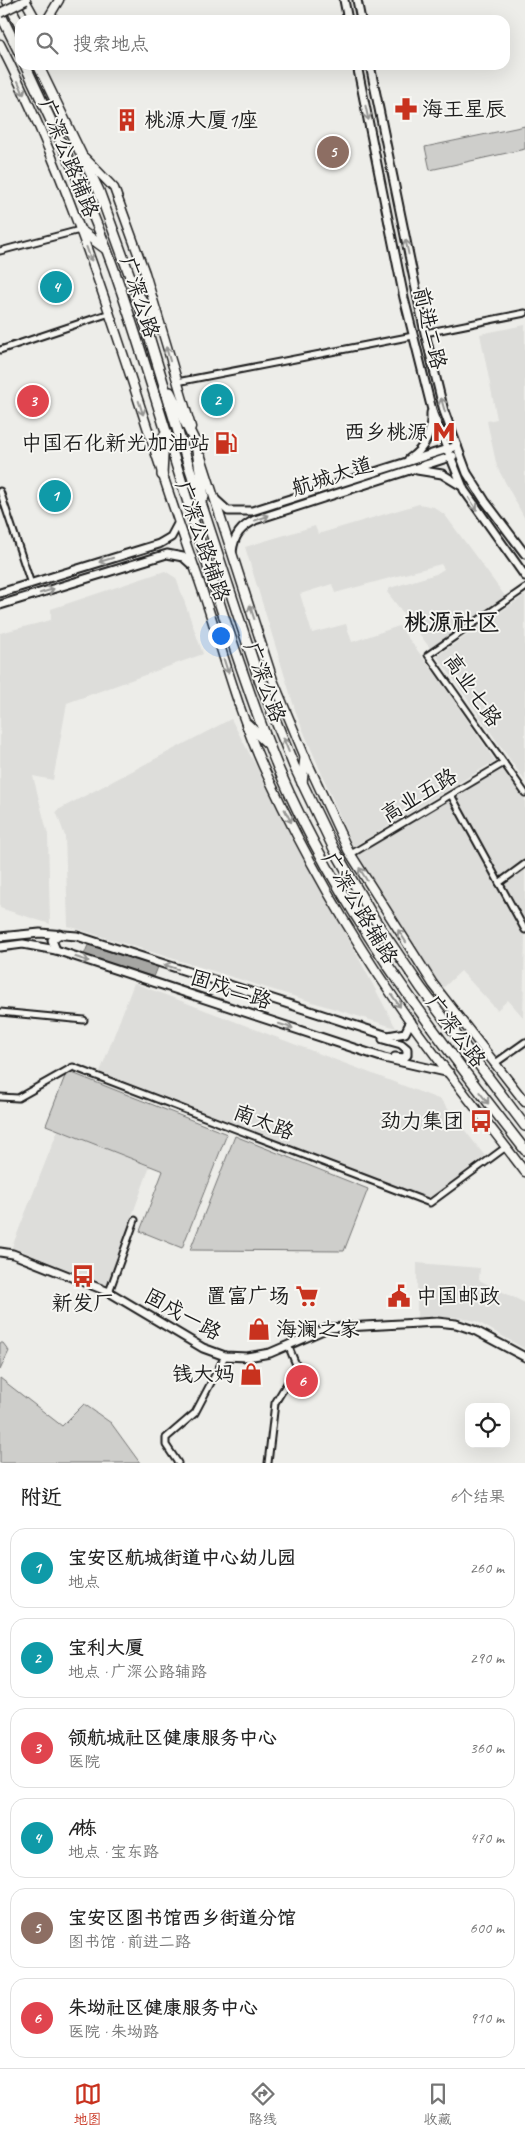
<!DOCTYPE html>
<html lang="zh">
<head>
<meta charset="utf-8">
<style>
  body { margin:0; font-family:Caveat,"LXGW WenKai TC",sans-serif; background:#f2f2f2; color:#222 }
  .controls { position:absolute; right:15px; bottom:15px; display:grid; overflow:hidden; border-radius:10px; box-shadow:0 5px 20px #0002 }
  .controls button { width:45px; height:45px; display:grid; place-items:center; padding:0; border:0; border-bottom:1px solid #e0e0e0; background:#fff; color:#222; font:25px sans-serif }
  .you { position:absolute; left:220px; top:635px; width:18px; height:18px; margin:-12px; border:4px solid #fff; border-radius:50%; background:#1a73e8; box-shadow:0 0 0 8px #1a73e833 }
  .badge { display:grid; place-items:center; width:32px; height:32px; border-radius:50%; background:#c8321e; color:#fff; font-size:16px; font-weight:700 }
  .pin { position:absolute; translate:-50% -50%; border:2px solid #fff; box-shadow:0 1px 5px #0006 }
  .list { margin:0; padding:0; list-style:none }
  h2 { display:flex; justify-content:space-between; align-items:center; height:65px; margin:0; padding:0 20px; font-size:21px }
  h2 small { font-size:16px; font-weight:400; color:#767676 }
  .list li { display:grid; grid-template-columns:32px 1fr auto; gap:15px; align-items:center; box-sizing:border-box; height:80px; margin:0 10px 10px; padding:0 10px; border:1px solid #e0e0e0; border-radius:15px }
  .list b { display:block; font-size:19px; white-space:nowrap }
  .list p { margin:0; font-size:16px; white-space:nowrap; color:#767676 }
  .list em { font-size:16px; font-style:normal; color:#767676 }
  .icon { flex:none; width:28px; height:28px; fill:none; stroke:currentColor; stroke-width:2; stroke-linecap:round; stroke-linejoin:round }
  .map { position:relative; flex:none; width:525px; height:1463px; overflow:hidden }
  .search { position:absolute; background:#fff; box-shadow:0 5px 20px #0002; left:15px; right:15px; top:15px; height:55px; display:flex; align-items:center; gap:12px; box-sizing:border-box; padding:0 18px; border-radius:15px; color:#767676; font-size:19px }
  .sheet { height:605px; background:#fff }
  nav { display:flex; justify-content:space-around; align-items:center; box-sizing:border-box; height:70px; border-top:1px solid #e0e0e0; background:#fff; font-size:14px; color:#767676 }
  nav a { display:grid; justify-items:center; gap:2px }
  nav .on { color:#c8321e }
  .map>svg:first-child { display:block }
  .built { fill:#ddddda }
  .green { fill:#cececb; stroke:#757574 }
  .water { fill:#a6a6a3; stroke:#6f6f6d }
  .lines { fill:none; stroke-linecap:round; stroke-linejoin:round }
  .street-casing { stroke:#1c1c1c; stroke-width:9 }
  .secondary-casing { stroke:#1c1c1c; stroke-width:11 }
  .primary-casing { stroke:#1c1c1c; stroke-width:11 }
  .highway-casing { stroke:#1c1c1c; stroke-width:12 }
  .street { stroke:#f6f6f2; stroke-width:5 }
  .secondary { stroke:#f6f6f2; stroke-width:7 }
  .primary { stroke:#f6f6f2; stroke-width:8 }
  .highway { stroke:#f6f6f2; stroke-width:9 }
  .primary-bridge-casing { stroke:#1c1c1c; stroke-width:11; stroke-linecap:butt }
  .primary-bridge { stroke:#f6f6f2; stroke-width:8 }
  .oneway { stroke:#949492 }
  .labels { text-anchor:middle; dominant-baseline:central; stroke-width:4; stroke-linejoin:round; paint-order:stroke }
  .poi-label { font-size:21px; fill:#1c1c1c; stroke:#f6f6f2; text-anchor:end }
  .street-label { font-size:21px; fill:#1c1c1c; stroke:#f6f6f2 }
  .quarter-label { font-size:24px; font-weight:bold; fill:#1c1c1c; stroke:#f6f6f2 }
</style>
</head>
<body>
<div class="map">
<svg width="525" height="1463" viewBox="0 0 525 1463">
  <rect width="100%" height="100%" fill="#edede9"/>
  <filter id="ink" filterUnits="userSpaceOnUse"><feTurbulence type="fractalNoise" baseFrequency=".02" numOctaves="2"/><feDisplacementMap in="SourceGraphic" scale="10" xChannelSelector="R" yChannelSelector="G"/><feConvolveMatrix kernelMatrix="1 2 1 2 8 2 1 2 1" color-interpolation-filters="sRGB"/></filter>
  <g filter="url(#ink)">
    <g class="built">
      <polygon points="525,325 525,519 497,467 487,421 497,419 480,334"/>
      <polygon points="419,504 434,507 445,515 505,596 430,648 387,592 390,588 436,574 444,569 441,564 335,593 332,584 300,594 312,633 346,624 352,642 399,626 439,679 495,761 353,847 297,716 245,547 315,526 318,534"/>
      <polygon points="165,571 176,578 203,654 67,703 53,780 33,776 48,835 50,924 0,908 0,633 51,620 51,609"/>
      <polygon points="525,595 525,781 437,656"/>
      <polygon points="231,719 396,1028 68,926 65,836 56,811"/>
      <polygon points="502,769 525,799 525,860 501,878 456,796"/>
      <polygon points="450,800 525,937 523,1017 508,1000 497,1010 461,971 443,988 392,916 356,855"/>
      <polygon points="525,868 525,922 504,884"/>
      <polygon points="134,983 441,1100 485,1156 430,1198 100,1072"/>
      <polygon points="58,1130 150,1166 107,1285 12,1247"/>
      <polygon points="417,1263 480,1268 479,1280 525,1303 525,1349 476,1321 455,1317 417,1317"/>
    </g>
    <g class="green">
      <polygon points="525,126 525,149 430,170 425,147"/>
      <polygon points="67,1071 227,1134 182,1248 140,1231 163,1171 46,1125"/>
      <polygon points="235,1136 368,1189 344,1251 190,1250"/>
      <polygon points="0,1343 3,1343 9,1351 0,1370"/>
      <polygon points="0,1378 62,1426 84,1404 111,1423 140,1463 0,1463"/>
    </g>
    <polygon class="water" points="88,945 158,967 154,977 84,955"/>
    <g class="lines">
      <defs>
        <g id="street">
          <polyline points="0,251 80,230"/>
          <polyline points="425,333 525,313"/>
          <polyline points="0,350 110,313"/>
          <polyline points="177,382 413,336"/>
          <polyline points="0,491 31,584"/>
          <polyline points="525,588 428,655 525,793"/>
          <polyline points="451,795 525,930"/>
          <polyline points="351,854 504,763"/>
          <polyline points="499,883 525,864"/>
          <polyline points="0,1012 84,1020"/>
          <polyline points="494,1064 525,1042"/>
          <polyline points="0,1097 18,1098 73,1067 430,1203 506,1147"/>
          <polyline points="109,1292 135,1220"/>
          <polyline points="178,1463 166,1445 166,1438 195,1413 225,1356"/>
          <polyline points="268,1463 275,1403 297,1367 288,1345"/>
        </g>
        <g id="secondary">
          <polyline points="344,0 348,20"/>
          <polyline points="357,0 361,20"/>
          <polyline points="357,65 404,298 433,414 464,490 525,576"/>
          <polyline points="370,65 425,333 444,411 467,473 485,501 525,554"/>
          <path d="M 409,459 C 426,448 432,432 431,413"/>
          <polyline points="417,470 442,474 460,485"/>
          <polyline points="216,500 228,511 252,511 457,446"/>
          <path d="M 232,552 C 234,535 241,527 255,520 L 453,456"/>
          <polyline points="0,593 159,544 171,537 178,524"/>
          <polyline points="0,605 167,554 183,557 193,566"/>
          <polyline points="0,937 40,933 77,936 388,1036 405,1033 411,1021"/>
          <polyline points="0,947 23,944 56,950 384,1058 450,1073"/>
          <polyline points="56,950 52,940 60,934"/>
          <polyline points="383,1039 401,1044 407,1049 407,1055 404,1058 395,1057"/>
          <polyline points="0,1252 13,1254 109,1292 203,1348 225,1356 247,1357 270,1353 328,1328 437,1322 456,1324 474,1330 525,1357"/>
        </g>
        <g id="primary">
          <polyline points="25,0 36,20"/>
          <polyline points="47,20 59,0"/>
          <path d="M 0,44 C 86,211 132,393 195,569 C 220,638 236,710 268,777 C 304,854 348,931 396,1001 C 436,1060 482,1115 525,1172"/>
          <polyline points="85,158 114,188 145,273 191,427"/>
          <polyline points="201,457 273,680 305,757 348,850 433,984 525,1102"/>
        </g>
        <g id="highway">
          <polyline points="7,0 20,26"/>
          <polyline points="0,13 20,54"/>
          <path d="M 25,65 C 60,140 96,214 122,293 C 157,399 188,505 222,611 C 240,664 257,718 279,770 C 339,910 432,1031 525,1150"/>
          <polyline points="38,65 99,191 135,290 182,445 260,682 294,766 334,849 375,920 421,988 525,1126"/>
          <polyline points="80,230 106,249"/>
          <polyline points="138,295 159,323"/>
          <polyline points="170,392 196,444 204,497"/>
          <polyline points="162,475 164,436"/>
          <polyline points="247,724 267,743"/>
          <polyline points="302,783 305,757"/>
        </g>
      </defs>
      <use href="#street" class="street-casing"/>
      <use href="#secondary" class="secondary-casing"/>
      <use href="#primary" class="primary-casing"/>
      <use href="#highway" class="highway-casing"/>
      <use href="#street" class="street"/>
      <use href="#secondary" class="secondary"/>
      <use href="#primary" class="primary"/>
      <use href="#highway" class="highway"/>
      <defs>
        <polyline id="primary-bridge" points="0,13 26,0"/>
      </defs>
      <use href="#primary-bridge" class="primary-bridge-casing"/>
      <use href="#primary-bridge" class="primary-bridge"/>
    </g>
    <defs><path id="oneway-shaft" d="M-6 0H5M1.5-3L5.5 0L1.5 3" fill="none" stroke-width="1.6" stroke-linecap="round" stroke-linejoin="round" transform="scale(1.25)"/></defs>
    <g class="oneway">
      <use href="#oneway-shaft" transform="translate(21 88) rotate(66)"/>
      <use href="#oneway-shaft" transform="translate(367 113) rotate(78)"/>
      <use href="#oneway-shaft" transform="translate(407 247) rotate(-102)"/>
      <use href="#oneway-shaft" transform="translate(89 254) rotate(70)"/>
      <use href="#oneway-shaft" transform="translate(168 354) rotate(-106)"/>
      <use href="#oneway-shaft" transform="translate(443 405) rotate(-106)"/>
      <use href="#oneway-shaft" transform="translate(141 408) rotate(72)"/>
      <use href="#oneway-shaft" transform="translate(473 504) rotate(57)"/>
      <use href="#oneway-shaft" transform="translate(262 518) rotate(-19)"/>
      <use href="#oneway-shaft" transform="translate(106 560) rotate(163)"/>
      <use href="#oneway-shaft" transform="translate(47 591) rotate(-17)"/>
      <use href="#oneway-shaft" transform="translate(252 612) rotate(-108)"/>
      <use href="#oneway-shaft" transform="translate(226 666) rotate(72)"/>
      <use href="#oneway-shaft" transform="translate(286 745) rotate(-112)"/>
      <use href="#oneway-shaft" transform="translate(288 816) rotate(63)"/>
      <use href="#oneway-shaft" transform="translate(363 874) rotate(-121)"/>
      <use href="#oneway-shaft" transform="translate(402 936) rotate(-123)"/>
      <use href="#oneway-shaft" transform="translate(82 959) rotate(18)"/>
      <use href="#oneway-shaft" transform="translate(171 967) rotate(-162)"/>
      <use href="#oneway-shaft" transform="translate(396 1001) rotate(55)"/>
      <use href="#oneway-shaft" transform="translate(286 1026) rotate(18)"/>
      <use href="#oneway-shaft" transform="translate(484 1098) rotate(52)"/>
    </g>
  </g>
  <defs>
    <symbol id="pharmacy-bare" viewBox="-9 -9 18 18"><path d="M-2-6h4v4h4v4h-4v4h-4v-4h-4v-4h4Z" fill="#c8321e" stroke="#f6f6f2" stroke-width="2.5" paint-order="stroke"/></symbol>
    <symbol id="building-bare" viewBox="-9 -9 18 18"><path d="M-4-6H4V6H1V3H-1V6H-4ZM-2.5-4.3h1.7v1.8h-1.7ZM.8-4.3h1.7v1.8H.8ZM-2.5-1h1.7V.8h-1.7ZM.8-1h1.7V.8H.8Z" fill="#c8321e" stroke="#f6f6f2" stroke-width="2.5" paint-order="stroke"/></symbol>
    <symbol id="metro-bare" viewBox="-9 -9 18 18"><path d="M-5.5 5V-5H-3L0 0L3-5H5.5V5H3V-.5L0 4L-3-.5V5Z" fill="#c8321e" stroke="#f6f6f2" stroke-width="2.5" paint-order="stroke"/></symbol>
    <symbol id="fuel-bare" viewBox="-9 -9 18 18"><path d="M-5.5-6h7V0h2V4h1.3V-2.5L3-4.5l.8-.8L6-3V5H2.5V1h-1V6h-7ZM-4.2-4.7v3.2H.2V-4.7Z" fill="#c8321e" stroke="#f6f6f2" stroke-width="2.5" paint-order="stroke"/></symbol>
    <symbol id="bus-bare" viewBox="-9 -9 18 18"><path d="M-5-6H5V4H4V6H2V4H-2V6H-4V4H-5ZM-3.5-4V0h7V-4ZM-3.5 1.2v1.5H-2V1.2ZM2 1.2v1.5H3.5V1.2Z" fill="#c8321e" stroke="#f6f6f2" stroke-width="2.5" paint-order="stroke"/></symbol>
    <symbol id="supermarket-bare" viewBox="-9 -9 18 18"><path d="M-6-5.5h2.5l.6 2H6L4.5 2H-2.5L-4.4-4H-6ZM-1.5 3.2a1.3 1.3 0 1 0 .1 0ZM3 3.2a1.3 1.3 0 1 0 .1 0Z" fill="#c8321e" stroke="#f6f6f2" stroke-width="2.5" paint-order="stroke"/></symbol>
    <symbol id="civic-bare" viewBox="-9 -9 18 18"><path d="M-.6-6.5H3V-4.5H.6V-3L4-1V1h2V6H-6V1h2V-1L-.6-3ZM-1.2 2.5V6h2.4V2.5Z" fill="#c8321e" stroke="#f6f6f2" stroke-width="2.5" paint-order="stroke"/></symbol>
    <symbol id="shop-bare" viewBox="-9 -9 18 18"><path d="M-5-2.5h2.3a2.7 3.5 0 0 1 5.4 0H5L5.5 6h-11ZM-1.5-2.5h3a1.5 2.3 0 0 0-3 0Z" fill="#c8321e" stroke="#f6f6f2" stroke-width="2.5" paint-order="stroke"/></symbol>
  </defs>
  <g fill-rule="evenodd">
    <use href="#pharmacy-bare" x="390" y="93" width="32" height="32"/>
    <use href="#building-bare" x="111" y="104" width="32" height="32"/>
    <use href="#metro-bare" x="428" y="416" width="32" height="32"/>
    <use href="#fuel-bare" x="210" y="427" width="32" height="32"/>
    <use href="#bus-bare" x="465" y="1105" width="32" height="32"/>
    <use href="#bus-bare" x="67" y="1260" width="32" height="32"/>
    <use href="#supermarket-bare" x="291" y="1280" width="32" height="32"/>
    <use href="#civic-bare" x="383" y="1280" width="32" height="32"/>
    <use href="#shop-bare" x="243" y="1313" width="32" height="32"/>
    <use href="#shop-bare" x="235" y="1358" width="32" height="32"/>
  </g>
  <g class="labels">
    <g class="poi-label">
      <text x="422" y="109" text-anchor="start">海王星辰</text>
      <text x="144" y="120" text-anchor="start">桃源大厦1座</text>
      <text x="428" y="432">西乡桃源</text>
      <text x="210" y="443">中国石化新光加油站</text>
      <text x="464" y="1121">劲力集团</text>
      <text x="290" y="1296">置富广场</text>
      <text x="416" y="1296" text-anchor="start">中国邮政</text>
      <text x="83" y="1303" text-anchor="middle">新发厂</text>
      <text x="276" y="1329" text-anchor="start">海澜之家</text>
      <text x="235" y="1374">钱大妈</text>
    </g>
    <g class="street-label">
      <text transform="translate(69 158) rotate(68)">广深公路辅路</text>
      <text transform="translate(140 297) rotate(72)">广深公路</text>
      <text transform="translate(430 328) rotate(77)">前进二路</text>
      <text transform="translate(332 476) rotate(-18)">航城大道</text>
      <text transform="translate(203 541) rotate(71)">广深公路辅路</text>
      <text transform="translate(265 682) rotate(70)">广深公路</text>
      <text transform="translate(473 690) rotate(55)">高业七路</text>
      <text transform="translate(419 795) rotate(-31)">高业五路</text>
      <text transform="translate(360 908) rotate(59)">广深公路辅路</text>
      <text transform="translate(231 989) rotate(18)">固戍二路</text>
      <text transform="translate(456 1031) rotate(53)">广深公路</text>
      <text transform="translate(264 1122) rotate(21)">南太路</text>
      <text transform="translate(183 1314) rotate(29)">固戍一路</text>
    </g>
    <g class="quarter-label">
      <text x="452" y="622">桃源社区</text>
    </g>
  </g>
</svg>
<div class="controls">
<button><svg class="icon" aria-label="locate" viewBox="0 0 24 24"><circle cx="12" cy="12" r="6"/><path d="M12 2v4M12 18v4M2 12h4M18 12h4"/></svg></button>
</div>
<div class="you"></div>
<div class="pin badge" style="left:55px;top:496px;background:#0f9aa8">1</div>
<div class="pin badge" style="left:217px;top:400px;background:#0f9aa8">2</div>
<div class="pin badge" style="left:33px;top:401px;background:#e0444e">3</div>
<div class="pin badge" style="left:56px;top:287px;background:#0f9aa8">4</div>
<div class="pin badge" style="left:333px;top:152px;background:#8d6e63">5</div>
<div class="pin badge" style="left:302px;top:1381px;background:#e0444e">6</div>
<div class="search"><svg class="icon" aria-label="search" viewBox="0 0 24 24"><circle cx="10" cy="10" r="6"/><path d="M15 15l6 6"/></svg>搜索地点</div>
</div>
<section class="sheet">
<h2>附近<small>6个结果</small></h2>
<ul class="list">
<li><span class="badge" style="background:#0f9aa8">1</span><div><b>宝安区航城街道中心幼儿园</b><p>地点</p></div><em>260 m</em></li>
<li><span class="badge" style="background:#0f9aa8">2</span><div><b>宝利大厦</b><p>地点 · 广深公路辅路</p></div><em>290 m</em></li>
<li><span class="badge" style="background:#e0444e">3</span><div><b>领航城社区健康服务中心</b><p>医院</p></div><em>360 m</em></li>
<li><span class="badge" style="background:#0f9aa8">4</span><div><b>A栋</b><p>地点 · 宝东路</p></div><em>470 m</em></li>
<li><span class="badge" style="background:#8d6e63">5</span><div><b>宝安区图书馆西乡街道分馆</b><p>图书馆 · 前进二路</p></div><em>600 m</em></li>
<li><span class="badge" style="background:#e0444e">6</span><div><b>朱坳社区健康服务中心</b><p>医院 · 朱坳路</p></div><em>910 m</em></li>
</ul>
</section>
<nav>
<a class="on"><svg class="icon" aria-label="map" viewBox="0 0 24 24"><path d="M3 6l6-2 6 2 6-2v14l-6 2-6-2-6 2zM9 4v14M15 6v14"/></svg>地图</a>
<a><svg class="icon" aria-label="directions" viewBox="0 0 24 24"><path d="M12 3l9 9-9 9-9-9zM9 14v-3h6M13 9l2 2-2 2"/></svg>路线</a>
<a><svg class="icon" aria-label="saved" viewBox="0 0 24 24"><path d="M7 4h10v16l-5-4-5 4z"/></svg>收藏</a>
</nav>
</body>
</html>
